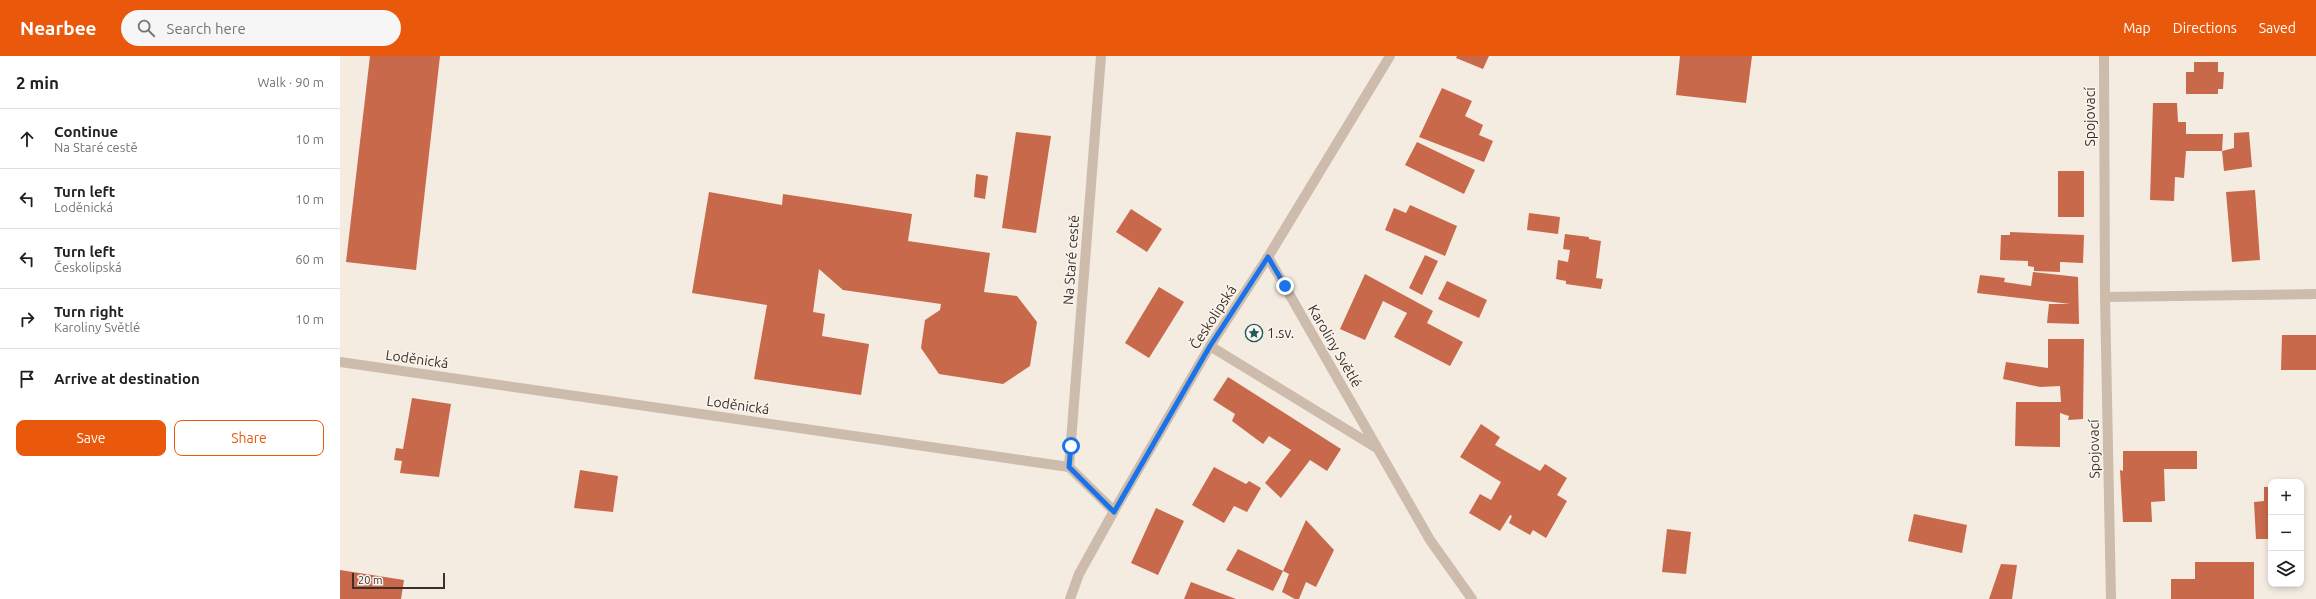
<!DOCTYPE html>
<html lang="en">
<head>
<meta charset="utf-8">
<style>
  body { margin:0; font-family:Ubuntu,sans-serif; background:#f6f6f6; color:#202124 }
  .controls { position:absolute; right:12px; bottom:12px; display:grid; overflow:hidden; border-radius:8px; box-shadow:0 2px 6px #0003 }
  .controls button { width:36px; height:36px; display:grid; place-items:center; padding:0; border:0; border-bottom:1px solid #e0e0e0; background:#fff; color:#202124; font:20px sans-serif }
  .scale { position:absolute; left:12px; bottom:10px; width:93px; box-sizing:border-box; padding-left:4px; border:2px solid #3b302b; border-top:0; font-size:11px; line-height:14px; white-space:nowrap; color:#3b302b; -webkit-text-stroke:3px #fbf5ee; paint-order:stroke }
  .stop { position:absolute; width:12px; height:12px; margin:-9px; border:3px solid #1a73e8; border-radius:50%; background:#fff }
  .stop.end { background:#1a73e8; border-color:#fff; box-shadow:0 1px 4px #0008 }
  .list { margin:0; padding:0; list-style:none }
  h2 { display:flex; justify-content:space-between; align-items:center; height:52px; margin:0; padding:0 16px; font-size:17px }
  h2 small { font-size:13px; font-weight:400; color:#757577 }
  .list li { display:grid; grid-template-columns:26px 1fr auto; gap:12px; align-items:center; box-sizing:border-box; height:60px; padding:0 16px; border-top:1px solid #e0e0e0 }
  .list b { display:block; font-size:15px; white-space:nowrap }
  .list p { margin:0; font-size:13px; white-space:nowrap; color:#757577 }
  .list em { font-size:13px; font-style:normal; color:#757577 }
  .actions { display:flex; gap:8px; padding:12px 16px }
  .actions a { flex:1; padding:9px 0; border:1px solid #ea580c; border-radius:8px; text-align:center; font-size:14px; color:#ea580c }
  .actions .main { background:#ea580c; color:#fff }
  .icon { flex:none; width:22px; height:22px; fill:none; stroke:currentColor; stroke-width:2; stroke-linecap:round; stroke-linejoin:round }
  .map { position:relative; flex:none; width:1976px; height:543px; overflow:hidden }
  header { display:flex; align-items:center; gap:24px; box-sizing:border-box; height:56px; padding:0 20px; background:#ea580c; color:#fff }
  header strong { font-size:19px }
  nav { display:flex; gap:22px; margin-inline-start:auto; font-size:14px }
  .search { width:280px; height:36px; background:#f6f6f6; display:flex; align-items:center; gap:10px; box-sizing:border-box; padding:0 14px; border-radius:22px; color:#757577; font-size:15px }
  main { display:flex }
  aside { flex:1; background:#fff }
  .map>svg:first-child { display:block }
  .building { fill:#c8694b }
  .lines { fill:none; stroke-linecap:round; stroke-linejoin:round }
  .minor { stroke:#cdbbac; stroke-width:10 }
  .route { stroke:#1a73e8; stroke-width:5 }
  .labels { text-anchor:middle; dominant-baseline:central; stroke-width:3; stroke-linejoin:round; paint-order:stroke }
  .street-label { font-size:14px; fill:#3b302b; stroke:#fbf5ee }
  .poi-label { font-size:14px; fill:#3b302b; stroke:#fbf5ee; text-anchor:start }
</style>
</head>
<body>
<header>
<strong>Nearbee</strong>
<div class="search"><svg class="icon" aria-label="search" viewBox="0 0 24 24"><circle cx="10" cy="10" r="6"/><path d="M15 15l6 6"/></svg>Search here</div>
<nav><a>Map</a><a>Directions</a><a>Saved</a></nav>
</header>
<main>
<aside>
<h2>2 min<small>Walk · 90 m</small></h2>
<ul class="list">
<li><svg class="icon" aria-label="ahead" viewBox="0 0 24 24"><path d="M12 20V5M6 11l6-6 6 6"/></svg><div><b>Continue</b><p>Na Staré cestě</p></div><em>10 m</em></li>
<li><svg class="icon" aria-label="left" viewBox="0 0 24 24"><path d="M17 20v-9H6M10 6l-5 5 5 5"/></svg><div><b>Turn left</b><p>Loděnická</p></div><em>10 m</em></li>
<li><svg class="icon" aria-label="left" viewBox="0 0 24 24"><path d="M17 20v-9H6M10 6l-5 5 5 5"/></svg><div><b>Turn left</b><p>Českolipská</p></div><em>60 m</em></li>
<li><svg class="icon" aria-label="right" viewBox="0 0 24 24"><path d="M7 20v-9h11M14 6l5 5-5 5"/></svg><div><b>Turn right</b><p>Karoliny Světlé</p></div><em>10 m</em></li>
<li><svg class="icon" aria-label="arrive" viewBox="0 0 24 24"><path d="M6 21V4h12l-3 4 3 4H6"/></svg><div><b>Arrive at destination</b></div></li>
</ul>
<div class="actions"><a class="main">Save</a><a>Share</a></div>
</aside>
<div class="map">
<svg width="1976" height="543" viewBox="0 0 1976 543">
  <rect width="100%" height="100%" fill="#f4ebe1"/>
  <g class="building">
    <polygon points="30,0 100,0 76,214 6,206"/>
    <polygon points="1117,0 1149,0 1143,13 1116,2"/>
    <polygon points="1340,0 1412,0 1406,47 1336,39"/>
    <polygon points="1854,6 1878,6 1878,16 1884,16 1883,33 1878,33 1878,38 1846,38 1846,16 1854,16"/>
    <polygon points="1102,32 1132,45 1125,60 1143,69 1139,79 1153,85 1144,106 1079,81"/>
    <polygon points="1813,47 1837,47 1838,66 1846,66 1846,78 1883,78 1882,95 1894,92 1894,77 1909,76 1912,111 1884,115 1882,95 1846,95 1844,122 1835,121 1834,145 1810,144"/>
    <polygon points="676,76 711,80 696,177 662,172"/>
    <polygon points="1077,86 1135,114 1124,138 1065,109"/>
    <rect x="1718" y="115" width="26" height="46"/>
    <polygon points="636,118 648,120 645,143 634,141"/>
    <polygon points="1915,134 1920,204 1892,206 1886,136"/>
    <polygon points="369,136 442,149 443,138 572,158 568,185 650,197 644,236 677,240 697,266 690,310 663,328 599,318 581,292 585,264 600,254 601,248 503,234 479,213 473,256 485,258 482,280 529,288 521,339 414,323 427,249 352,237"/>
    <polygon points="1070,149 1117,170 1105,200 1045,174 1054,152 1066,157"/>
    <polygon points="791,153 822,173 807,196 776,176"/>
    <polygon points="1189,157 1220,161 1218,178 1187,174"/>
    <polygon points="1670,176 1744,179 1743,207 1720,206 1720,216 1694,215 1694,211 1688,210 1688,205 1660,204 1661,179 1670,179"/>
    <polygon points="1225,178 1249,181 1249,183 1261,185 1256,222 1263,223 1261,233 1226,228 1226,225 1216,223 1218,204 1228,206 1230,194 1223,193"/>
    <polygon points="1085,199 1098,205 1082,239 1069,232"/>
    <polygon points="1693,216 1738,221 1739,268 1707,267 1709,248 1730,248 1637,237 1640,219 1665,222 1664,226 1691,230"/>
    <polygon points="1025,218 1093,255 1087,267 1123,286 1110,310 1054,281 1067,257 1043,245 1025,284 1000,273"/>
    <polygon points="1107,225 1147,244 1139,262 1098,243"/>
    <polygon points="819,231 844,246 809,302 785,287"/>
    <polygon points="1942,279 1976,279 1976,314 1941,314"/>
    <polygon points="1708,283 1744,283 1743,363 1728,364 1729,360 1720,357 1720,391 1675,390 1676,346 1721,346 1720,330 1700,331 1663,323 1666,306 1708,312"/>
    <polygon points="888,321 1001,393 987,415 970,404 941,442 925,427 951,394 929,380 923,388 892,365 895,358 873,344"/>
    <polygon points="72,342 111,348 99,421 60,417 62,405 54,404 56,392 63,393"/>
    <polygon points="1141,368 1160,381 1155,389 1200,415 1205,408 1227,422 1217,439 1227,445 1206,482 1193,474 1190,479 1169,467 1172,460 1170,459 1160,475 1129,457 1140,438 1151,444 1161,426 1120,401"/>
    <polygon points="1783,395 1857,395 1857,413 1824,413 1825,445 1811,446 1812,466 1783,466 1780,414 1783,415"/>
    <polygon points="874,411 906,428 909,425 921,432 907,456 894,450 884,467 852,449"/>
    <polygon points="240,414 278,420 273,456 234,452"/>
    <polygon points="1924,431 1931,431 1931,483 1916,483 1914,446 1924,445"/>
    <polygon points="816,452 844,465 818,519 791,507"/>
    <polygon points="1574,458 1627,469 1622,497 1568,485"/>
    <polygon points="966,464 994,494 976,531 966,526 959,543 955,543 942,536 949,518 943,515"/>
    <polygon points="1327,473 1351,476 1346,518 1322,516"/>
    <polygon points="898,493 943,515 933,535 886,514"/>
    <polygon points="1855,506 1914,506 1914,543 1831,543 1831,523 1855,523"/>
    <polygon points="1661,508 1677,509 1672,543 1649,543"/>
    <polygon points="0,514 64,524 61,543 0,543"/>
    <polygon points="851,526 896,543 844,543"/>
  </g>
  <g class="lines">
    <g class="minor">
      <polyline points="1764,0 1765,241 1771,543"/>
      <polyline points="928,201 1090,484 1132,543"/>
      <polyline points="1765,241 1976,238"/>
      <polyline points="870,290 1035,391"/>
      <polyline points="0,306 729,411 774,455"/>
      <polyline points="729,411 761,0"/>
      <polyline points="730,543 739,518 774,455 870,290 928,201 1050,0"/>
    </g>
  </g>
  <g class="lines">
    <polyline class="route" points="731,390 729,411 774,456 870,290 928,201 945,230"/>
  </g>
  <defs>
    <symbol id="sight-ring" viewBox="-11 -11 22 22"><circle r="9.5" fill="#fbf5ee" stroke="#1f5a5e" stroke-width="1.5"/><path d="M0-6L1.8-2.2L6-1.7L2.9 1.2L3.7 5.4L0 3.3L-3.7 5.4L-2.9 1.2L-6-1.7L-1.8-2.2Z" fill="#1f5a5e"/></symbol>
  </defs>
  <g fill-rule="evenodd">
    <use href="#sight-ring" x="904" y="267" width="20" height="20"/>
  </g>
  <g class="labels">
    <g class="street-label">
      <text transform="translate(1750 61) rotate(-90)">Spojovací</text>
      <text transform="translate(731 204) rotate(-86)">Na Staré cestě</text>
      <text transform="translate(873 261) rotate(-57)">Českolipská</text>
      <text transform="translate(995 290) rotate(60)">Karoliny Světlé</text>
      <text transform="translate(77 303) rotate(8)">Loděnická</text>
      <text transform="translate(398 349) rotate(8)">Loděnická</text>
      <text transform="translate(1754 393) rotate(-91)">Spojovací</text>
    </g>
    <g class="poi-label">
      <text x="927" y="277">1.sv.</text>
    </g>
  </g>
</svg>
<div class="controls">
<button>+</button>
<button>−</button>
<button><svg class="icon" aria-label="layers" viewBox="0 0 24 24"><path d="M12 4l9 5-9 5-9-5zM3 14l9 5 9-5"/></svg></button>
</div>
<div class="scale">20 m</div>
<div class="stop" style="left:731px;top:390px"></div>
<div class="stop end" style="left:945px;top:230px"></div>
</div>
</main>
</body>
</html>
